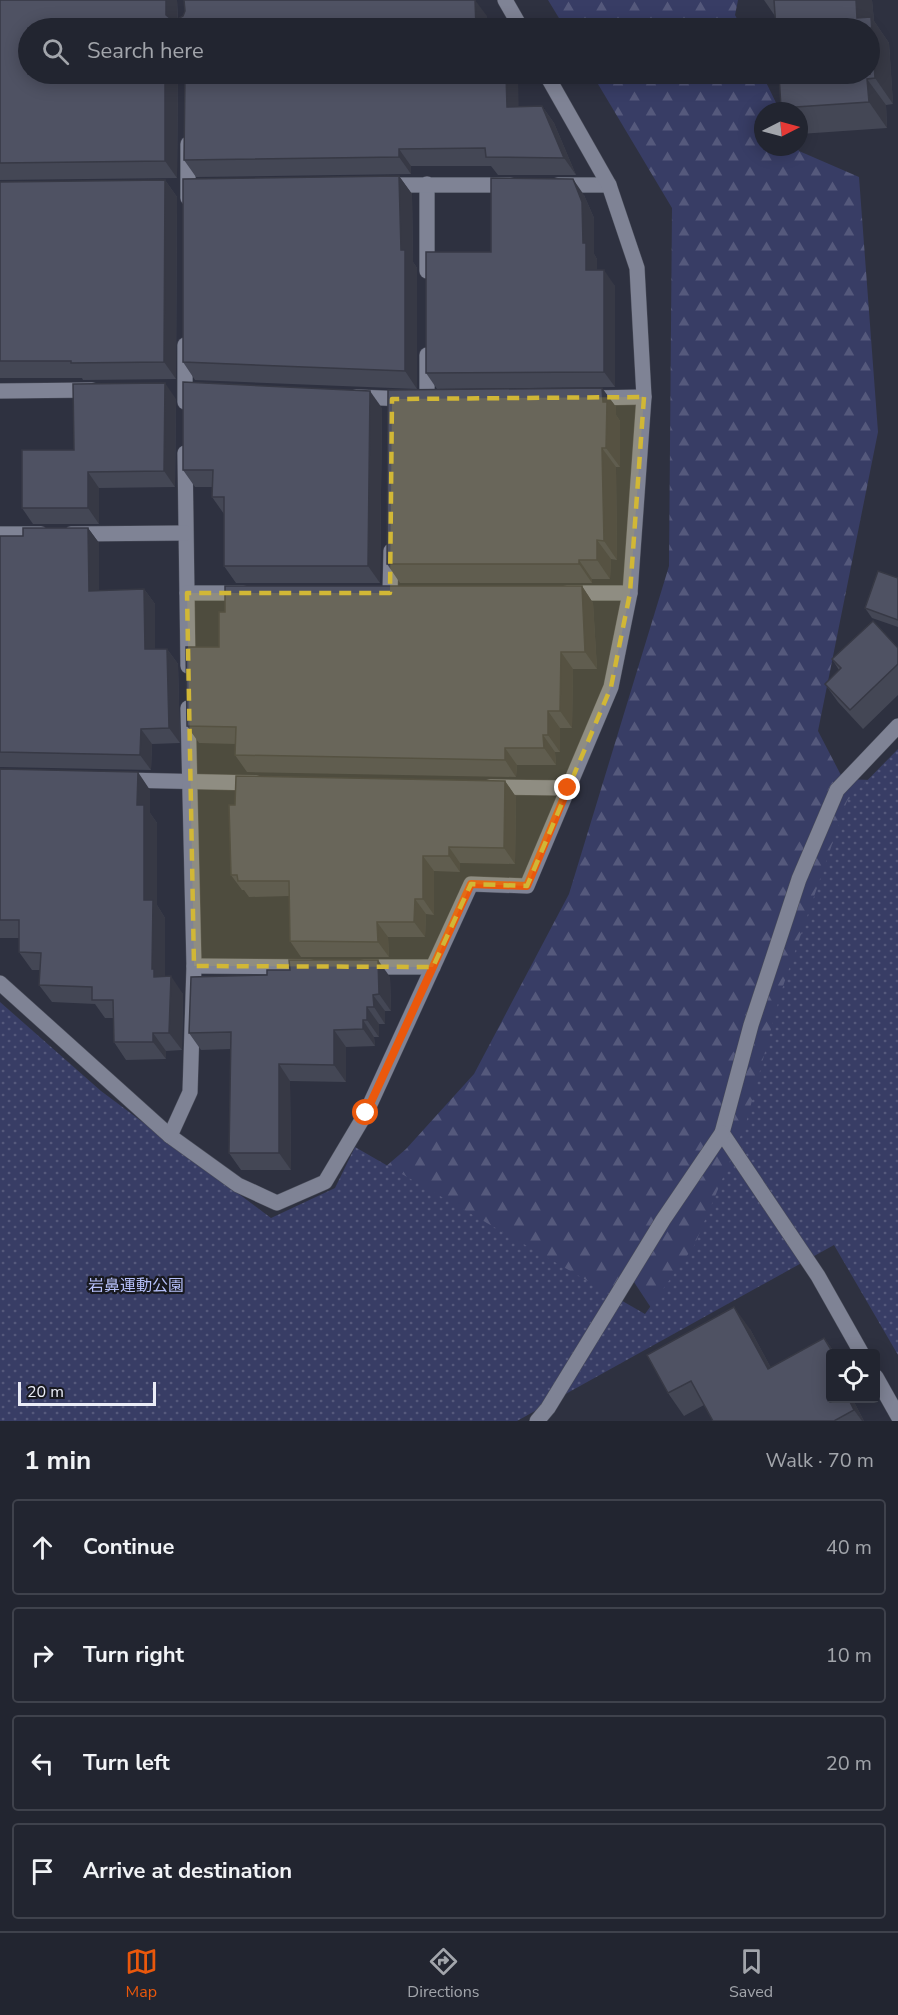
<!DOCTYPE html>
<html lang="en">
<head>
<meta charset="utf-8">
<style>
  body { margin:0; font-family:"Nunito Sans","Noto Sans JP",sans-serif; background:#2a2d38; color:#f1f3f6 }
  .controls { position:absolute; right:18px; bottom:18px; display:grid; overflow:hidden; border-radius:6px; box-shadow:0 3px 15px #0003 }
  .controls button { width:54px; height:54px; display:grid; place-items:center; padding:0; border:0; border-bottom:2px solid #3f424c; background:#222530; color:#f1f3f6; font:30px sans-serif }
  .compass { position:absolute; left:754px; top:102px; width:54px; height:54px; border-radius:50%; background:#222530; box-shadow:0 3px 15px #0003; rotate:84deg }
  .scale { position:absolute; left:18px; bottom:15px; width:138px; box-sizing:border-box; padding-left:6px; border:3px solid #eaecf6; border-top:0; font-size:16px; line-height:21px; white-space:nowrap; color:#eaecf6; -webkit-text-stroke:4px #181920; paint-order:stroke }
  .stop { position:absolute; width:18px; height:18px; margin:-14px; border:4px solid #ea580c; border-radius:50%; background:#fff }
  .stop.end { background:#ea580c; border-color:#fff; box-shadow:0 2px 6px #0008 }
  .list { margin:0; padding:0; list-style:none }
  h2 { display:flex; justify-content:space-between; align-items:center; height:78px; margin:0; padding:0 24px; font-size:26px }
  h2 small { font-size:20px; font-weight:400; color:#a2a5ab }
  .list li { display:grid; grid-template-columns:39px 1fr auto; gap:18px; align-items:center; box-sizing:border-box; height:96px; margin:0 12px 12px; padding:0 12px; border:2px solid #3f424c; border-radius:6px }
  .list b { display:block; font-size:22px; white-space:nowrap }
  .list em { font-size:20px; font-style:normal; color:#a2a5ab }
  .icon { flex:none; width:33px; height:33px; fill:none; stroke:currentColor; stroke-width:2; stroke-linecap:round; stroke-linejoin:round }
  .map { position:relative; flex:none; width:898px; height:1421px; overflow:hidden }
  .search { position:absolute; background:#222530; box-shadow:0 3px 15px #0003; left:18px; right:18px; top:18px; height:66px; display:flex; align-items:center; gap:15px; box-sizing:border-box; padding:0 21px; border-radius:33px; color:#a2a5ab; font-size:22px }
  .sheet { height:510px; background:#222530 }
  nav { display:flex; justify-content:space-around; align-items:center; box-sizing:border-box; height:84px; border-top:2px solid #3f424c; background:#222530; font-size:16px; color:#a2a5ab }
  nav a { display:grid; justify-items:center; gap:3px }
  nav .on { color:#ea580c }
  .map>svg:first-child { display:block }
  .forest { fill:url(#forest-firs) }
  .park { fill:url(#park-dots) }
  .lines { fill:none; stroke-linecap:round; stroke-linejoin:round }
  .service-casing { stroke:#494c59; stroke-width:16 }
  .minor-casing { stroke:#494c59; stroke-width:16 }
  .service { stroke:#7f8395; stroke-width:15 }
  .minor { stroke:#7f8395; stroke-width:15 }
  .wall { fill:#444755 }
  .shaded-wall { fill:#373945 }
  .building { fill:#4f5263; stroke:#373945; stroke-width:1.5 }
  .route { stroke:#ea580c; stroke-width:8 }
  .marked { fill:#d1b736; fill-opacity:0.2; stroke:#d1b736; stroke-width:4.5; stroke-dasharray:12 8; stroke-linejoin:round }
  .labels { text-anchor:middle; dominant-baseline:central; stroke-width:4.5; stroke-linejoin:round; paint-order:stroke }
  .park-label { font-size:16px; fill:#b5bff8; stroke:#181920 }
</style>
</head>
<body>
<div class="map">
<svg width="898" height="1421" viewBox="0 0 898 1421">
  <defs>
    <pattern id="forest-firs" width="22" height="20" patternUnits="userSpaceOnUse" patternTransform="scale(1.5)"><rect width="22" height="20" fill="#383d65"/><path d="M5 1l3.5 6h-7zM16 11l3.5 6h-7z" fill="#55597c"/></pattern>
    <pattern id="park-dots" width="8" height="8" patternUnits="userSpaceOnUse" patternTransform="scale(1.5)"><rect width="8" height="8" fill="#383d65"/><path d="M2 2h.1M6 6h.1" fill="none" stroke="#55597c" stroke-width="1.8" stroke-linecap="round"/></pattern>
  </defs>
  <rect width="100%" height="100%" fill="#2e3140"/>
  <g class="forest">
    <polygon points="548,0 738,0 735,15 742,28 565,28"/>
    <polygon points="592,74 762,74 780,111 763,111 763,147 797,147 799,151 859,177 878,432 818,731 843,779 898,781 663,1326 632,1279 562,1372 3,1421 340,1206 406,1149 474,1074 569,894 669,566 672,208"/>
  </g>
  <polygon class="park" points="898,749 898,1355 834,1245 517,1421 0,1421 0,1002 101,1091 271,1218 335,1188 355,1147 645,1314 694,1246 746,1123 781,992 847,801"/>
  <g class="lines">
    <defs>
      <g id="service">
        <polyline points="862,1354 818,1276 722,1133 751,1025 799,879 837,790 898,726"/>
        <polyline points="876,1377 898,1416"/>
        <polyline points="537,1421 548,1408 663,1220 722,1133"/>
      </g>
      <g id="minor">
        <polyline points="505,0 521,28"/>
        <polyline points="188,144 188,198"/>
        <polyline points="427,184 427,271"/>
        <polyline points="387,185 510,185"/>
        <polyline points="558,185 609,185"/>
        <polyline points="427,355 427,399"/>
        <polyline points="0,391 92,390"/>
        <polyline points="356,397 407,399"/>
        <polyline points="590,398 644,397"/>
        <polyline points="185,402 185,345"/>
        <polyline points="185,453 188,666"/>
        <polyline points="0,534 41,534"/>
        <polyline points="71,534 185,533"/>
        <polyline points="187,593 243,593"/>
        <polyline points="390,593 391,551"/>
        <polyline points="567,593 630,593"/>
        <polyline points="124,780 256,783"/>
        <polyline points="490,787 568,788"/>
        <polyline points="194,966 310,967"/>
        <polyline points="364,967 433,967"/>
        <polyline points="0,983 170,1136 238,1185 277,1203 325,1182 366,1113 471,884 527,886 611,687 630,593 644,397 637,268 609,185 546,74"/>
        <polyline points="170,1136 190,1092 194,966 188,708"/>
      </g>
    </defs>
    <use href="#service" class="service-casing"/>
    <use href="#minor" class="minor-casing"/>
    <use href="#service" class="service"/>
    <use href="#minor" class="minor"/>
  </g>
  <g class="wall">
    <polygon points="0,0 177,0 178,19 487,16 28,28 28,74 178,74 177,178 0,180"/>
    <polygon points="764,0 872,0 874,21 889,43 893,104 886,105 887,128 800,134 799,111 784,111 781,108 775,16"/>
    <polygon points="185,74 518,74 518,107 542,106 554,123 576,175 498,175 491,166 411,166 411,174 196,177 184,160"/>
    <polygon points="399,176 412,194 413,262 417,268 417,389 195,380 183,362"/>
    <polygon points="165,180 177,197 176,379 83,380 82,378 0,378 0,182"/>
    <polygon points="584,195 594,218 594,254 597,259 597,270 615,286 615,387 437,389 426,373 491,252"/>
    <polygon points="602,388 616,407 616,415 620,421 620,467 616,467 617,560 611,559 610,579 592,579 592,583 400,583 387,564"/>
    <polygon points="176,399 175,487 99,488 99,524 33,524 22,508 74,450"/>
    <polygon points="382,408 380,583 236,583 224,566 224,514 212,497 213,487 195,487 183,470"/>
    <polygon points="88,528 99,543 99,591 144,589 155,604 155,649 167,649 178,664 180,743 152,744 151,770 0,767 0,536 23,536"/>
    <polygon points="898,578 898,627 872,618 865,608"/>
    <polygon points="582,586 593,603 597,669 573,669 572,728 560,728 560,752 555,752 556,765 517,765 516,777 247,772 235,755 236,744 199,743 187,726 219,647"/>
    <polygon points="898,648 898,695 863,729 838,702 825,684 839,670 832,659"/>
    <polygon points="0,769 150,790 150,813 157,823 157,905 165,918 165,976 183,994 182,1050 166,1051 166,1059 126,1060 114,1042 114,1018 105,1018 95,1004 52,1002 39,985 40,970 32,970 19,952 19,938 0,938"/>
    <polygon points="505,781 516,797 515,864 460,863 460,872 434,871 434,915 426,914 425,937 388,937 389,957 301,957 290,941 289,896 249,897 244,890 242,890 231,875 235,805"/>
    <polygon points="390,977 391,1011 385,1011 385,1024 379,1024 379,1037 374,1037 375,1046 346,1047 346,1082 290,1081 291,1170 241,1170 229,1153 231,1049 201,1050 189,1033"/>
    <polygon points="750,1329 771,1368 824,1338 835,1353 831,1353 831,1398 852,1398 864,1421 713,1421 704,1405 684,1416 668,1393"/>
  </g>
  <g class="shaded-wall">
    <polygon points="166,0 177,0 178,28 166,15"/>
    <polygon points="475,0 487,16 487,28 476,28"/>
    <polygon points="856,0 872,0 874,21 889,43 893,104 875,78 857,18"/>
    <polygon points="165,74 178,74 177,178 165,161"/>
    <polygon points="506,74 518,74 519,124 507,107"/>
    <polygon points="867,79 886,105 887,128 869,102"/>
    <polygon points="542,106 554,123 576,175 564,158"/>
    <polygon points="399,149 411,166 411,174 399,157"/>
    <polygon points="399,176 412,194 413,262 417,268 417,389 405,371"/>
    <polygon points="573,179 584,195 594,218 594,254 597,259 597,286 586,270"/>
    <polygon points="165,180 177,197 176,379 164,362"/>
    <polygon points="604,270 615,286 615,387 604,372"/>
    <polygon points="165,383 176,399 175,487 164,471"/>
    <polygon points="602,388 616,407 616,415 620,421 620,467 606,448"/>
    <polygon points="370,391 382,408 380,583 368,566"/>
    <polygon points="602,448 616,467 617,560 604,541"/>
    <polygon points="88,472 99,488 99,524 88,508"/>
    <polygon points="88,528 99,543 99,607 89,591"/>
    <polygon points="597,540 611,559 610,579 597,560"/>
    <polygon points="579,560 592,579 592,583 579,564"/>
    <polygon points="582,586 593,603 597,669 585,652"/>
    <polygon points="144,589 155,604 155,664 145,649"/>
    <polygon points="167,649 178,664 180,743 169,728"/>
    <polygon points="561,652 573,669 572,728 560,711"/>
    <polygon points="548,711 560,728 560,752 548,735"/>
    <polygon points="141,729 152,744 151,770 140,755"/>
    <polygon points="543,735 555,752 556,765 544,748"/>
    <polygon points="505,748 517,765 516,777 505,760"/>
    <polygon points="138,772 150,790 150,813 157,823 157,905 165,918 165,985 154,977 152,969 144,900 137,805"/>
    <polygon points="505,781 516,797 515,864 504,848"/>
    <polygon points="449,847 460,863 460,872 449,856"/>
    <polygon points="423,856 434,871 434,915 423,899"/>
    <polygon points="415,899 426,914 425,937 414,922"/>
    <polygon points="377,922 388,937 389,957 378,942"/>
    <polygon points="378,960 390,977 391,1011 379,994"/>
    <polygon points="171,976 183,994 182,1050 169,1033"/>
    <polygon points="373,995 385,1011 385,1024 374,1007"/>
    <polygon points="367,1007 379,1024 379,1037 367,1020"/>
    <polygon points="363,1020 374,1037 375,1046 363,1029"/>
    <polygon points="334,1030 346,1047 346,1082 334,1065"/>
    <polygon points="153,1033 166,1051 166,1059 153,1042"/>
    <polygon points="279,1064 290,1081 291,1170 279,1153"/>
    <polygon points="734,1307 750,1329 784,1392 768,1369"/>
    <polygon points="824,1338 835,1353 833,1353"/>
    <polygon points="848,1398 852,1398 864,1421 862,1421 854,1410"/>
  </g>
  <g class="building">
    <polygon points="0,0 166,0 166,15 171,19 176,20 183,16 185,11 184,0 475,0 476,28 28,28 28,74 165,74 165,161 0,163"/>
    <polygon points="774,0 856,0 857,18 871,17 875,78 867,79 869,102 781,108 779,74 870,74 870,28 776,28"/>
    <polygon points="185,74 506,74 507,107 542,106 564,158 486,157 485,148 399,149 399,157 184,160"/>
    <polygon points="399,176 401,250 405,250 405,371 183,362 183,179"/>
    <polygon points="491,178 573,179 582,202 583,243 586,243 586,270 604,270 604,372 426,373 426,252 491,252"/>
    <polygon points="165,180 164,362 71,363 71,361 0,361 0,182"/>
    <polygon points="183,382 370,391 368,566 224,566 224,497 212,497 213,470 183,470"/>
    <polygon points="165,383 164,471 88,472 88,508 22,508 22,450 74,450 73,384"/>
    <polygon points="602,388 603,402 607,402 606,448 602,448 604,541 597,540 597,560 579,560 579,564 387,564 388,390"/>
    <polygon points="23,528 88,528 89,591 144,589 145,649 167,649 169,728 141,729 140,755 0,752 0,536 23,536"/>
    <polygon points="878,571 898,578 898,620 865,608"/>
    <polygon points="225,586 582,586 585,652 561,652 560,711 548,711 548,735 543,735 544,748 505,748 505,760 235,755 236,727 187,726 186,647 219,647 219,612 225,612"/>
    <polygon points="873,621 898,648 898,664 850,710 825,684 841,668 832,659"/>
    <polygon points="0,769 138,772 137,805 144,805 144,900 153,900 152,969 154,969 154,977 171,976 169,1033 153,1033 153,1042 114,1042 113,1000 92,1000 92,987 39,985 41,953 19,952 19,920 0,920"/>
    <polygon points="236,776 505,781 504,848 449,847 449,856 423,856 423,899 415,899 414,922 377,922 378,942 290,941 289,881 238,881 237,875 231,875 229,805 235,805"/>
    <polygon points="289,960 378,960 379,994 373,995 374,1007 367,1007 367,1020 363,1020 363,1029 334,1030 334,1065 279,1064 279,1153 229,1153 231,1032 189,1033 191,977 267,975 267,970 290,970"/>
    <polygon points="734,1307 768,1369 824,1338 833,1353 831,1353 831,1398 848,1398 854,1410 834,1421 713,1421 691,1381 668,1393 647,1355"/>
  </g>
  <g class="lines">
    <polyline class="route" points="366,1113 471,884 527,886 568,788"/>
  </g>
  <path class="marked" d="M 644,397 L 630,593 L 611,687 L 527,886 L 471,884 L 433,967 L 194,966 L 187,593 L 390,593 L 392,399 Z"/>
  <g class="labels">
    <g class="park-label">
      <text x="136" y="1286">岩鼻運動公園</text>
    </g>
  </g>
</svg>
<div class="controls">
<button><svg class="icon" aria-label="locate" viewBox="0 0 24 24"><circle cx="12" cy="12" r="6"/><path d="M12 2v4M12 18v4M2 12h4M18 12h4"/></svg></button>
</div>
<svg class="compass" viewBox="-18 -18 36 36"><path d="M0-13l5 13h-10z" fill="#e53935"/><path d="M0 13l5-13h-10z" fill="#a2a5ab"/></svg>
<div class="scale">20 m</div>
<div class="stop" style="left:366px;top:1113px"></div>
<div class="stop end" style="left:568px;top:788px"></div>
<div class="search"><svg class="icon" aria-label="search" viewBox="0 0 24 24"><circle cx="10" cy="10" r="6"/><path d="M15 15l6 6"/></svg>Search here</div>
</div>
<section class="sheet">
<h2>1 min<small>Walk · 70 m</small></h2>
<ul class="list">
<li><svg class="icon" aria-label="ahead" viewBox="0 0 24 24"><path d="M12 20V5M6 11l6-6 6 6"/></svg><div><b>Continue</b></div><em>40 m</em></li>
<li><svg class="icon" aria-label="right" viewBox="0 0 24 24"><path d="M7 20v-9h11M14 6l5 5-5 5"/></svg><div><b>Turn right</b></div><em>10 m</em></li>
<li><svg class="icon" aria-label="left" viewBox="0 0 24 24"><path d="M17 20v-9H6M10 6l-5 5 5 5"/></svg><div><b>Turn left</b></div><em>20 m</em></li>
<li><svg class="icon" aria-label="arrive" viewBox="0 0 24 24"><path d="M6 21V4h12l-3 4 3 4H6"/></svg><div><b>Arrive at destination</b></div></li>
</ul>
</section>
<nav>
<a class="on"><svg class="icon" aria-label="map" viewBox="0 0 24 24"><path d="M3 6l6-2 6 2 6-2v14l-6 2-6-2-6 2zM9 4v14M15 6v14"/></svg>Map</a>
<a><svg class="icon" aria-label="directions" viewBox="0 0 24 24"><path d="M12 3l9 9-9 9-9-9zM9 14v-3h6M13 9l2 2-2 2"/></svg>Directions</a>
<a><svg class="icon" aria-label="saved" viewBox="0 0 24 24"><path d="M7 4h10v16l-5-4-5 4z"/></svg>Saved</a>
</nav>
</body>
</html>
